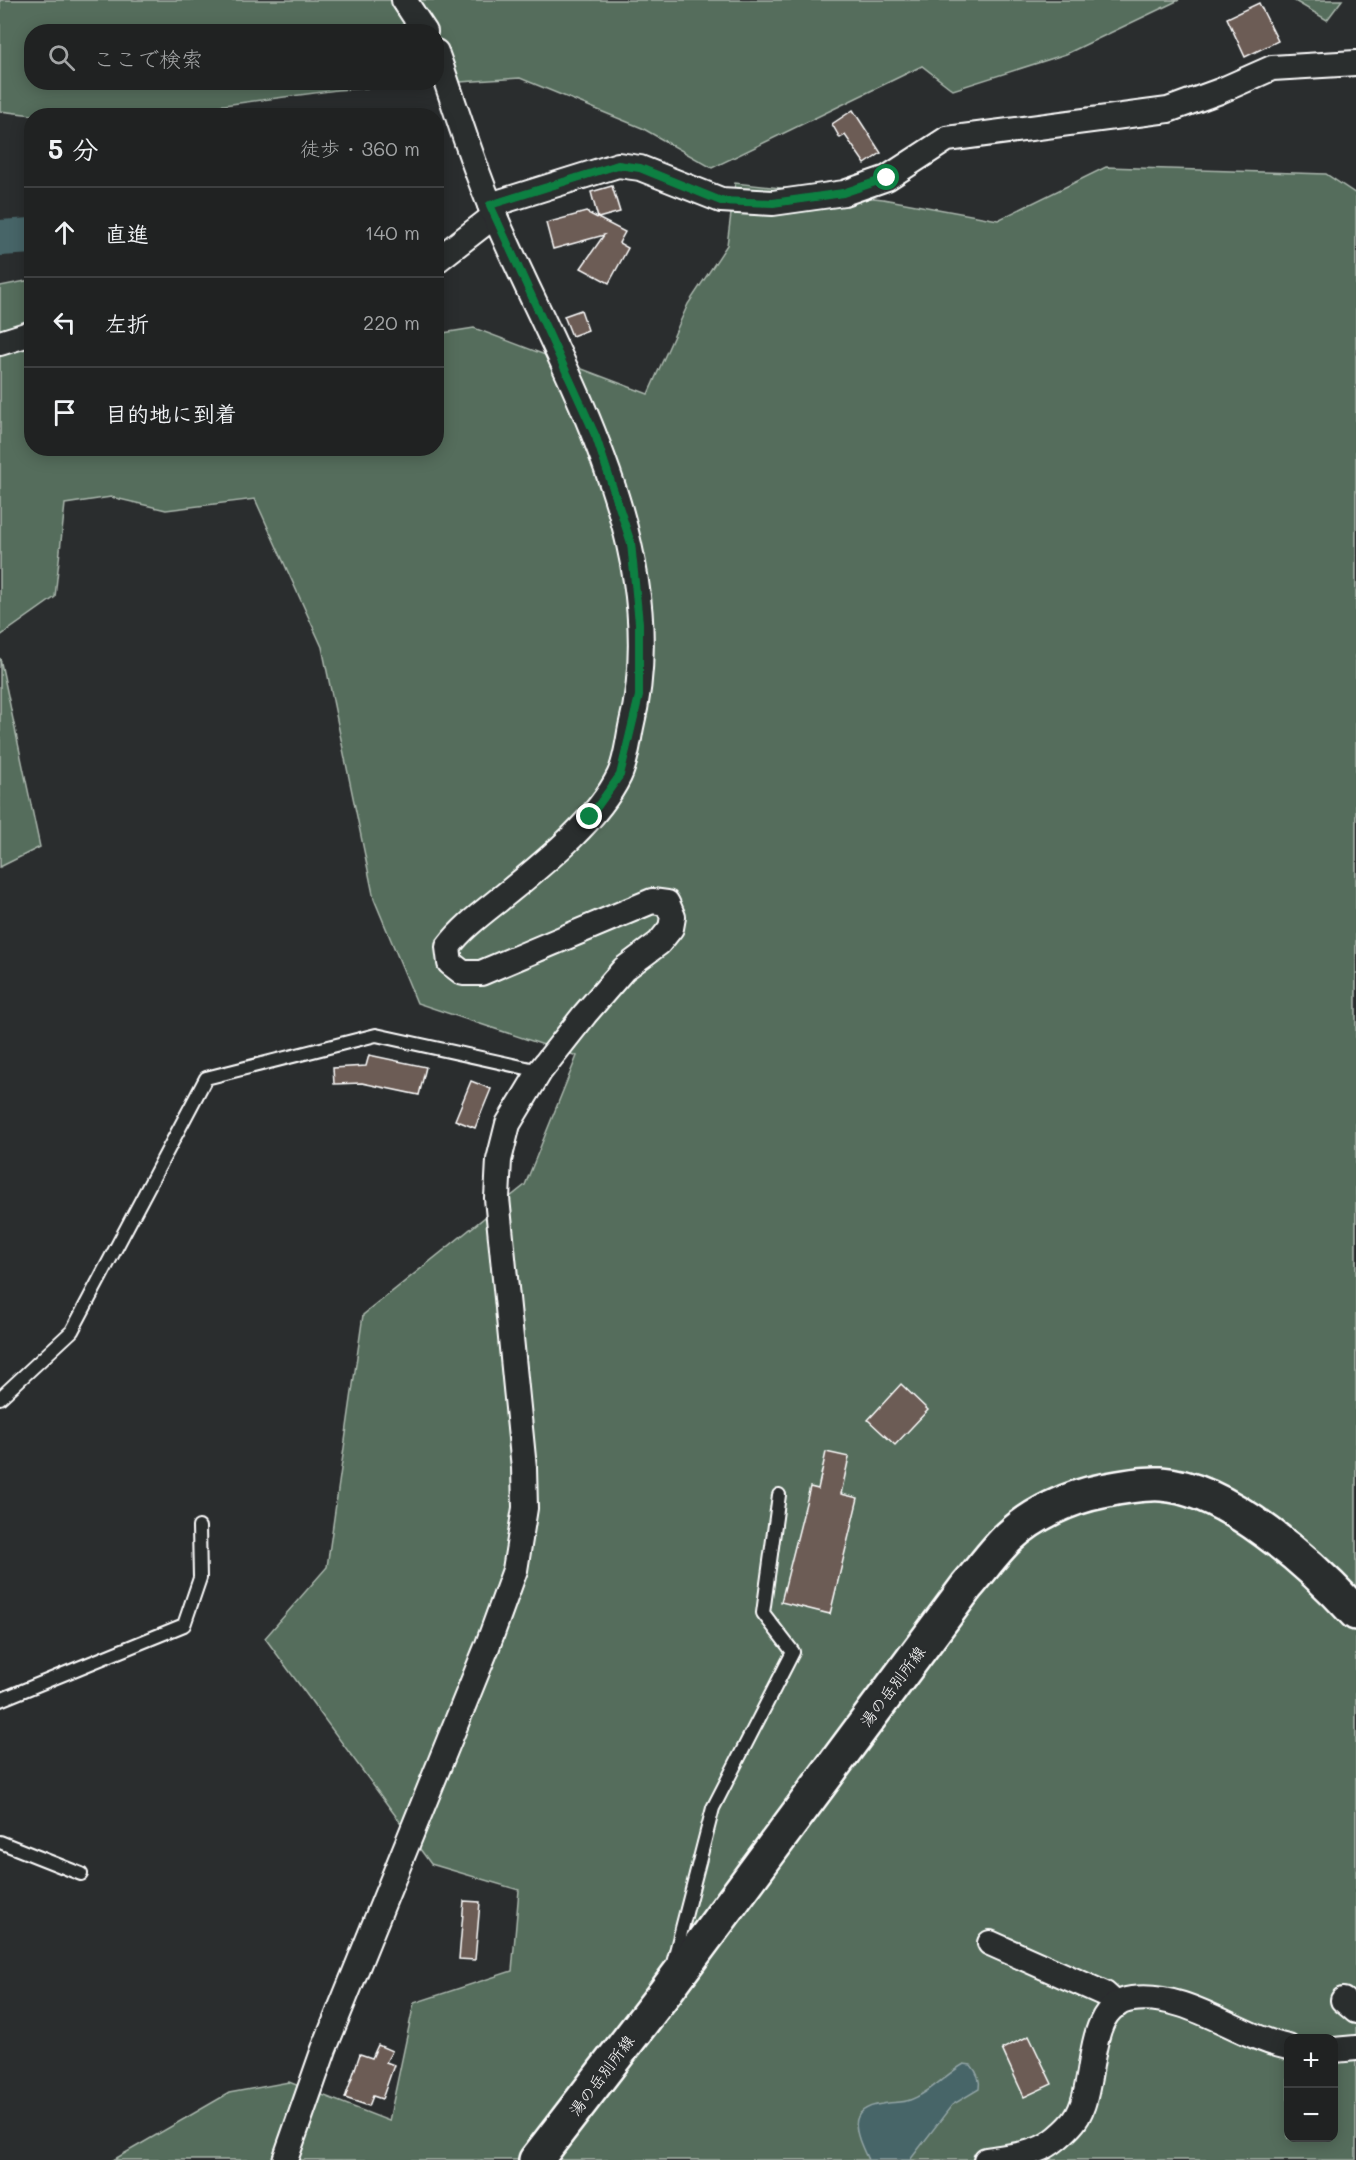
<!DOCTYPE html>
<html lang="ja">
<head>
<meta charset="utf-8">
<style>
  body { margin:0; font-family:Mali,"Klee One",sans-serif; background:#282a2a; color:#f1f3f6 }
  .controls { position:absolute; right:18px; bottom:18px; display:grid; overflow:hidden; border-radius:12px; box-shadow:0 3px 15px #0003 }
  .controls button { width:54px; height:54px; display:grid; place-items:center; padding:0; border:0; border-bottom:2px solid #3d3f40; background:#202222; color:#f1f3f6; font:30px sans-serif }
  .stop { position:absolute; width:18px; height:18px; margin:-14px; border:4px solid #0b8043; border-radius:50%; background:#fff }
  .stop.end { background:#0b8043; border-color:#fff; box-shadow:0 2px 6px #0008 }
  .list { margin:0; padding:0; list-style:none }
  h2 { display:flex; justify-content:space-between; align-items:center; height:78px; margin:0; padding:0 24px; font-size:26px }
  h2 small { font-size:20px; font-weight:400; color:#a2a4a5 }
  .list li { display:grid; grid-template-columns:39px 1fr auto; gap:18px; align-items:center; box-sizing:border-box; height:90px; padding:0 24px; border-top:2px solid #3d3f40 }
  .list b { display:block; font-size:22px; white-space:nowrap }
  .list em { font-size:20px; font-style:normal; color:#a2a4a5 }
  .icon { flex:none; width:33px; height:33px; fill:none; stroke:currentColor; stroke-width:2; stroke-linecap:round; stroke-linejoin:round }
  .map { position:relative; flex:none; width:1356px; height:2160px; overflow:hidden }
  .search { position:absolute; background:#202222; box-shadow:0 3px 15px #0003; left:24px; top:24px; width:420px; height:66px; display:flex; align-items:center; gap:15px; box-sizing:border-box; padding:0 21px; border-radius:24px; color:#a2a4a5; font-size:22px }
  .panel { position:absolute; background:#202222; box-shadow:0 3px 15px #0003; left:24px; top:108px; width:420px; height:348px; border-radius:24px }
  .map>svg:first-child { display:block }
  .green { fill:#546d5b; stroke:#aab6ad; stroke-width:1.5; fill-rule:evenodd }
  .water { fill:#476568; stroke:#91a3a4; stroke-width:1.5 }
  .lines { fill:none; stroke-linecap:round; stroke-linejoin:round }
  .river { stroke:#476568; stroke-width:36 }
  .building { fill:#6c5b54; stroke:#fff; stroke-width:1.5 }
  .lane-casing { stroke:#fff; stroke-width:16 }
  .street-casing { stroke:#fff; stroke-width:28 }
  .secondary-casing { stroke:#fff; stroke-width:38 }
  .lane { stroke:#2a2d2e; stroke-width:12 }
  .street { stroke:#2a2d2e; stroke-width:24 }
  .secondary { stroke:#2a2d2e; stroke-width:33 }
  .route { stroke:#0b8043; stroke-width:8 }
  .labels { text-anchor:middle; dominant-baseline:central; stroke-width:4.5; stroke-linejoin:round; paint-order:stroke }
  .street-label { font-size:16px; fill:#fff; stroke:#2a2d2e }
</style>
</head>
<body>
<div class="map">
<svg width="1356" height="2160" viewBox="0 0 1356 2160">
  <rect width="100%" height="100%" fill="#2a2d2e"/>
  <filter id="ink" filterUnits="userSpaceOnUse"><feTurbulence type="fractalNoise" baseFrequency=".0167" numOctaves="2"/><feDisplacementMap in="SourceGraphic" scale="12" xChannelSelector="R" yChannelSelector="G"/><feConvolveMatrix kernelMatrix="1 2 1 2 8 2 1 2 1" color-interpolation-filters="sRGB"/></filter>
  <g filter="url(#ink)">
    <g class="green">
      <path d="M 0,0 L 1179,0 L 1066,54 L 953,90 L 922,66 L 712,168 L 642,128 L 520,78 L 337,90 L 142,116 L 41,116 L 0,111 ZM 32,32 L 436,32 L 436,82 L 32,82 Z"/>
      <polygon points="1293,0 1342,0 1327,20"/>
      <path d="M 1106,167 L 1326,174 L 1356,194 L 1356,2160 L 113,2160 L 229,2093 L 289,2082 L 389,2121 L 414,2003 L 512,1971 L 519,1890 L 431,1864 L 265,1638 L 327,1567 L 363,1315 L 525,1185 L 577,1056 L 417,1003 L 374,899 L 322,647 L 255,499 L 166,510 L 111,497 L 65,504 L 55,597 L 0,636 L 0,286 L 31,280 L 32,448 L 436,448 L 437,334 L 474,328 L 648,394 L 688,304 L 727,245 L 735,183 L 883,199 L 998,220 ZM 1288,2038 L 1334,2038 L 1334,2138 L 1288,2138 Z"/>
      <polygon points="0,658 40,847 0,867"/>
    </g>
    <path class="water" d="M 964,2064 L 971,2065 C 977,2072 981,2079 979,2089 L 952,2105 L 910,2160 L 868,2160 C 857,2136 843,2109 882,2104 C 891,2102 902,2103 910,2100 C 930,2093 946,2074 964,2064 Z"/>
    <g class="lines">
      <polyline class="river" points="0,238 32,236"/>
    </g>
    <g class="building">
      <polygon points="1259,3 1278,41 1245,57 1227,18"/>
      <polygon points="853,110 881,153 865,164 845,135 840,138 832,124"/>
      <polygon points="612,186 620,212 598,218 591,192"/>
      <polygon points="586,212 625,232 619,243 628,248 609,283 581,268 604,235 553,249 546,223"/>
      <polygon points="581,310 588,330 572,336 564,316"/>
      <polygon points="369,1055 426,1067 419,1095 362,1083 334,1084 333,1068 366,1066"/>
      <polygon points="471,1081 491,1089 475,1128 455,1120"/>
      <polygon points="901,1384 928,1410 895,1445 868,1420"/>
      <polygon points="826,1452 849,1457 841,1494 858,1498 830,1614 781,1602 810,1487 818,1489"/>
      <polygon points="464,1901 480,1902 475,1960 459,1959"/>
      <polygon points="1029,2036 1052,2084 1024,2097 1002,2049"/>
      <polygon points="378,2045 392,2051 386,2062 394,2065 382,2099 373,2096 369,2106 345,2098 360,2054 372,2058"/>
    </g>
    <g class="lines">
      <defs>
        <g id="lane">
          <polyline points="0,1398 72,1331 206,1078 376,1035 540,1071"/>
          <polyline points="0,1700 184,1625 200,1578 199,1527"/>
          <polyline points="0,1842 81,1874"/>
          <polyline points="673,1963 713,1808 793,1652 763,1613 779,1495"/>
        </g>
        <g id="street">
          <polyline points="404,0 425,32"/>
          <polyline points="490,205 618,165 640,168 721,200 773,203 844,193 887,178 947,139 1168,110 1220,91 1272,68 1356,63"/>
          <polyline points="436,261 494,216"/>
          <polyline points="0,343 32,333"/>
          <polyline points="990,1943 1105,1994 1117,2005"/>
          <polyline points="1343,2000 1356,2011"/>
          <polyline points="1334,2050 1356,2048"/>
          <path d="M 285,2160 L 324,2049 L 487,1647 L 515,1570 L 525,1508 L 524,1468 L 497,1198 L 499,1160 L 508,1124 L 540,1071 L 585,1014 L 624,969 L 659,943 L 671,928 L 673,917 L 667,903 L 652,901 L 481,973 L 463,973 L 450,963 L 448,947 C 462,928 481,914 500,899 C 540,866 596,823 619,776 C 626,762 628,742 631,727 C 675,551 564,374 496,219 C 472,165 456,107 436,52"/>
          <path d="M 986,2160 C 1007,2156 1033,2156 1052,2142 C 1059,2137 1070,2127 1075,2120 C 1099,2087 1082,2005 1132,1999 C 1188,1992 1236,2036 1288,2047"/>
        </g>
        <path id="secondary" d="M 536,2160 L 666,1991 L 967,1586 C 981,1570 994,1551 1009,1537 C 1033,1514 1070,1497 1102,1491 C 1121,1487 1142,1483 1161,1484 C 1227,1488 1313,1566 1356,1613"/>
      </defs>
      <use href="#lane" class="lane-casing"/>
      <use href="#street" class="street-casing"/>
      <use href="#secondary" class="secondary-casing"/>
      <use href="#lane" class="lane"/>
      <use href="#street" class="street"/>
      <use href="#secondary" class="secondary"/>
    </g>
  </g>
  <g class="lines" filter="url(#ink)">
    <polyline class="route" points="590,817 620,775 639,696 639,623 631,543 596,437 490,205 618,165 640,168 721,201 773,203 843,193 887,178"/>
  </g>
  <g class="labels">
    <g class="street-label">
      <text transform="translate(892 1686) rotate(-53)">湯の岳別所線</text>
      <text transform="translate(601 2075) rotate(-53)">湯の岳別所線</text>
    </g>
  </g>
</svg>
<div class="controls">
<button>+</button>
<button>−</button>
</div>
<div class="stop" style="left:887px;top:178px"></div>
<div class="stop end" style="left:590px;top:817px"></div>
<div class="search"><svg class="icon" aria-label="search" viewBox="0 0 24 24"><circle cx="10" cy="10" r="6"/><path d="M15 15l6 6"/></svg>ここで検索</div>
<section class="panel">
<h2>5 分<small>徒歩 · 360 m</small></h2>
<ul class="list">
<li><svg class="icon" aria-label="ahead" viewBox="0 0 24 24"><path d="M12 20V5M6 11l6-6 6 6"/></svg><div><b>直進</b></div><em>140 m</em></li>
<li><svg class="icon" aria-label="left" viewBox="0 0 24 24"><path d="M17 20v-9H6M10 6l-5 5 5 5"/></svg><div><b>左折</b></div><em>220 m</em></li>
<li><svg class="icon" aria-label="arrive" viewBox="0 0 24 24"><path d="M6 21V4h12l-3 4 3 4H6"/></svg><div><b>目的地に到着</b></div></li>
</ul>
</section>
</div>
</body>
</html>
